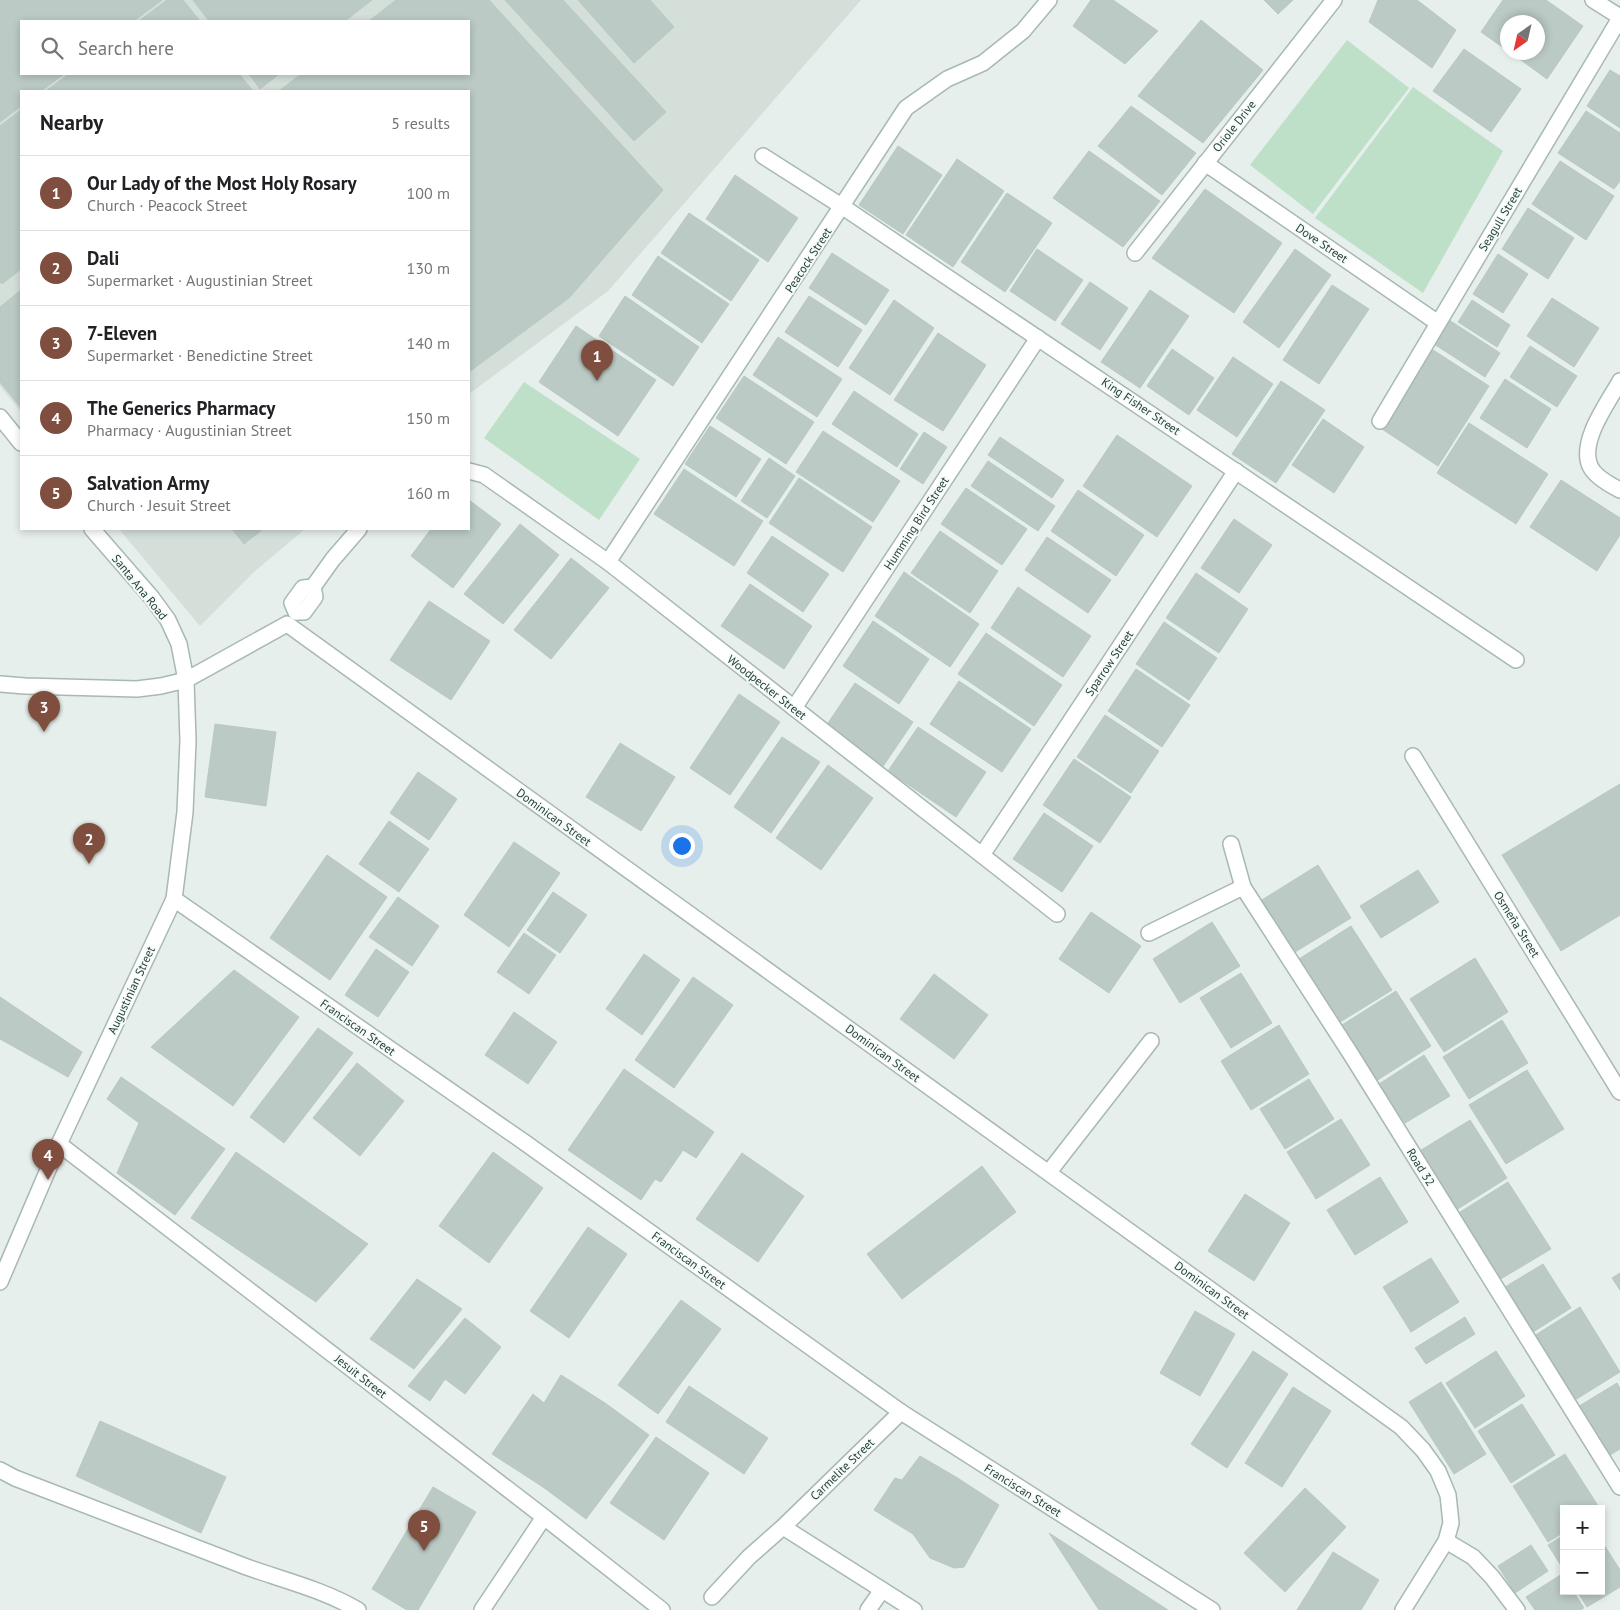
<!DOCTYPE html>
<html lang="en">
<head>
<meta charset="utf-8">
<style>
  body { margin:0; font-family:"PT Sans",sans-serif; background:#f2f2f2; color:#202124 }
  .controls { position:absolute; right:15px; bottom:15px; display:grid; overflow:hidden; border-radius:0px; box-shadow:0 2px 8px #0003 }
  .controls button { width:45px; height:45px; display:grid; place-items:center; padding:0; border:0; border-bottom:1px solid #e0e0e0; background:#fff; color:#202124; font:25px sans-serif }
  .compass { position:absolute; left:1500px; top:15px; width:45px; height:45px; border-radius:50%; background:#fff; box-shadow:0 2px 8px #0003; rotate:214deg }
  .you { position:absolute; left:681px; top:845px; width:18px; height:18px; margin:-12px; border:4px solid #fff; border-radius:50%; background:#1a73e8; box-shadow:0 0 0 8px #1a73e833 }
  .badge { display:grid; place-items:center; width:32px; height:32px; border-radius:50%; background:#7f4e3f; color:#fff; font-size:16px; font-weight:700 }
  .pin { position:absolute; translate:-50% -41px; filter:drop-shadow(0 1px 2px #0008) }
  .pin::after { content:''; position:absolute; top:26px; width:18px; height:15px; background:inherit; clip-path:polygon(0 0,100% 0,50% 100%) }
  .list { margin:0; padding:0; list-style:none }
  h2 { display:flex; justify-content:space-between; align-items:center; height:65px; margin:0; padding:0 20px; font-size:21px }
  h2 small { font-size:16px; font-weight:400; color:#757577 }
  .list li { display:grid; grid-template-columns:32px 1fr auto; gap:15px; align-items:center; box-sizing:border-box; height:75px; padding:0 20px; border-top:1px solid #e0e0e0 }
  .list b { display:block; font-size:19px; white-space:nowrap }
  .list p { margin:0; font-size:16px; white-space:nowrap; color:#757577 }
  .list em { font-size:16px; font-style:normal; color:#757577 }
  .icon { flex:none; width:28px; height:28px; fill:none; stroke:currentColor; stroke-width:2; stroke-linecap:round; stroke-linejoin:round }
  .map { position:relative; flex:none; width:1620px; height:1610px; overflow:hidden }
  .search { position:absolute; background:#fff; box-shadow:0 2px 8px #0003; left:20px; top:20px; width:450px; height:55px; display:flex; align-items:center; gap:12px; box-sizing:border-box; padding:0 18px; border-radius:0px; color:#757577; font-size:19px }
  .panel { position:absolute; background:#fff; box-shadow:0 2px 8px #0003; left:20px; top:90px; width:450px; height:440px; border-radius:0px }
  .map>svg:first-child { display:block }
  .built { fill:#d4dfda; fill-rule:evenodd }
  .green { fill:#bfe0c8 }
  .building { fill:#bbcac4; stroke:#b8c9c2 }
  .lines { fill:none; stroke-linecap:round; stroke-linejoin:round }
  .service-casing { stroke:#a8b8b2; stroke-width:18 }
  .minor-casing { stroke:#a8b8b2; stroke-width:18 }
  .service { stroke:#fff; stroke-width:15 }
  .minor { stroke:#fff; stroke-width:15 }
  .labels { text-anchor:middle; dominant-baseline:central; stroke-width:4; stroke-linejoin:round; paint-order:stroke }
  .street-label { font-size:12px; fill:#24423a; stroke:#f7fbf9 }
</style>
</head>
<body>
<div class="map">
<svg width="1620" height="1610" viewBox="0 0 1620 1610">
  <rect width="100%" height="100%" fill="#e6efeb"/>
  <g class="built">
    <path d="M 0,0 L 861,0 L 608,291 L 469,394 L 469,91 L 21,91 L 21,412 L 0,386 ZM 21,21 L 469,21 L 469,74 L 21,74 Z"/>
    <polygon points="119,529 305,529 254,572 200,626"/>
  </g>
  <g class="green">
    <polygon points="1347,40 1409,88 1313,214 1250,165"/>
    <polygon points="1413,87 1503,151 1423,293 1315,218"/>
    <polygon points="524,382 640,459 599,520 484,438"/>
  </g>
  <g class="building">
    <polygon points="0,0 162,0 134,21 21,21 21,74 64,74 41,91 21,91 21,106 0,122"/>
    <polygon points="167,0 183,0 200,21 139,21"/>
    <polygon points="193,0 372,0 345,21 209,21"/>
    <polygon points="396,0 489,0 663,190 569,298 469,372 469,91 279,91 301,74 469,74 469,21 369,21"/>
    <polygon points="505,0 563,0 666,112 634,141"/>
    <polygon points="578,0 650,0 674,27 634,63"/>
    <polygon points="1091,0 1113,0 1158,31 1125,64 1073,26"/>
    <polygon points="1264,0 1293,0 1278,14"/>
    <polygon points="1378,0 1417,0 1456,30 1432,68 1369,22"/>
    <polygon points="1503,0 1546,0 1583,26 1547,79 1510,52 1538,52 1538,22 1508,22 1508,51 1481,32"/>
    <polygon points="1201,20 1263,70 1203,143 1138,96"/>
    <polygon points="1464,49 1521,89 1491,132 1433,91"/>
    <polygon points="1610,70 1620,76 1620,128 1587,106"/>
    <polygon points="69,74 239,74 253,91 46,91"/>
    <polygon points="249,74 279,74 260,89"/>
    <polygon points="1131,106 1196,153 1162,195 1098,146"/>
    <polygon points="21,110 21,269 2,284 0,282 0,126"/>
    <polygon points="1586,111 1620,133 1620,181 1614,189 1558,153"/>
    <polygon points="898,146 942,175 903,234 859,205"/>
    <polygon points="1089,151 1160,201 1123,247 1053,198"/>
    <polygon points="957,159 1004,191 953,267 906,235"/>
    <polygon points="1560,161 1614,196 1586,240 1532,204"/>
    <polygon points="735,175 798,218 768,262 706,219"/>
    <polygon points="1205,189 1282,243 1234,313 1152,258"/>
    <polygon points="1007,193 1052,223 1005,292 961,262"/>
    <polygon points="1528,208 1574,238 1548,279 1502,249"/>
    <polygon points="689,213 759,260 731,301 661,253"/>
    <polygon points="1037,249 1083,280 1055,321 1010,291"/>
    <polygon points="1295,249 1331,275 1279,348 1243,322"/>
    <polygon points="832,253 889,290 866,325 809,288"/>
    <polygon points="1498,254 1528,274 1503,313 1473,294"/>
    <polygon points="658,256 729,304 702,343 632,295"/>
    <polygon points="1090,282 1128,308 1100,350 1061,324"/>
    <polygon points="1332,285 1369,309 1319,384 1283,360"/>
    <polygon points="21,290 21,408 0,382 0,307"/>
    <polygon points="1150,290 1189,316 1140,388 1101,362"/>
    <polygon points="625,296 699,347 673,386 599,336"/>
    <polygon points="809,296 862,330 838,367 785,332"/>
    <polygon points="1552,298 1599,328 1574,367 1527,336"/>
    <polygon points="894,300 934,328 890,395 849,368"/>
    <polygon points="1472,300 1510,325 1497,347 1458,322"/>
    <polygon points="1449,320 1500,353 1485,377 1434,344"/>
    <polygon points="576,326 656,380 618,436 539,382"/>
    <polygon points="938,333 986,365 943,431 894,400"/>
    <polygon points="778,337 842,379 817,417 753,375"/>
    <polygon points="1530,346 1577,376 1557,407 1510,377"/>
    <polygon points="1172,349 1214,378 1189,415 1147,386"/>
    <polygon points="1433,350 1489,386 1438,466 1382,429"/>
    <polygon points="1233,357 1273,384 1237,437 1197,410"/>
    <polygon points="744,376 814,422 786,464 716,418"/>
    <polygon points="1505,379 1551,409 1527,448 1480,418"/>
    <polygon points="1281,381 1325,410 1276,483 1232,454"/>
    <polygon points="854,391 918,434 897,467 832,424"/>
    <polygon points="1323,419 1364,447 1334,493 1292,465"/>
    <polygon points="1469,423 1548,474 1516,524 1437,473"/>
    <polygon points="710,426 761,459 736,497 685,464"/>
    <polygon points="823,431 900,481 873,522 796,472"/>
    <polygon points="924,432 947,447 923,484 900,469"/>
    <polygon points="1117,435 1192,486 1157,537 1083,486"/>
    <polygon points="1000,437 1064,480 1052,498 988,455"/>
    <polygon points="769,458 795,476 767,518 741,501"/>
    <polygon points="988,461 1055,506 1038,531 971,486"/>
    <polygon points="684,469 763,521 734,566 654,514"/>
    <polygon points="799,478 872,527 843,572 769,523"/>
    <polygon points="1561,480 1620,518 1620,535 1597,571 1530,527"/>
    <polygon points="966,488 1027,529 1002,565 941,524"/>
    <polygon points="1078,490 1144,535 1116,576 1051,531"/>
    <polygon points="469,500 501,524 453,588 411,556 431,529 469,529"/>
    <polygon points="1234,519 1272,545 1239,593 1201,568"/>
    <polygon points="520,524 559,555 503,624 464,594"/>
    <polygon points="232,529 263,529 244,544"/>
    <polygon points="940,531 998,571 970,613 911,573"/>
    <polygon points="772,536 829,574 803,612 747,573"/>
    <polygon points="1047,537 1111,580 1088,613 1025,570"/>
    <polygon points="571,558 609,588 551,659 514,630"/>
    <polygon points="904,572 979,624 950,667 875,616"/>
    <polygon points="1196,573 1248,609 1219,653 1166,618"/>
    <polygon points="750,584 812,626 784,669 721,626"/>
    <polygon points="1018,587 1091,636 1063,677 991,628"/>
    <polygon points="429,601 490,641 451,700 390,660"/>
    <polygon points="873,621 929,659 899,704 843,666"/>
    <polygon points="1164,622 1217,658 1189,700 1136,664"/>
    <polygon points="986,633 1062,685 1034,726 958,674"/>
    <polygon points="1136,669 1190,705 1162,747 1108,711"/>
    <polygon points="959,681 1031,729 1002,772 930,724"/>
    <polygon points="855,683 913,722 882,768 824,729"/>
    <polygon points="739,694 780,722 730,795 690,768"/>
    <polygon points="1105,715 1159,751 1131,793 1077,757"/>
    <polygon points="215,724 276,732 266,806 205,797"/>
    <polygon points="918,727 986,772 956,817 888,771"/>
    <polygon points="782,737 820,762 771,833 734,807"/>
    <polygon points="620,743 675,777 641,831 586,797"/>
    <polygon points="1074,759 1131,797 1100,843 1043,805"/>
    <polygon points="828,765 873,798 821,870 776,838"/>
    <polygon points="418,772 457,799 429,840 390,813"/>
    <polygon points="1620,784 1620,915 1561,951 1502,855"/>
    <polygon points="1044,813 1093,846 1062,892 1013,859"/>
    <polygon points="389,821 429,849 399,892 359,864"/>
    <polygon points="514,842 560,873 509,947 464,915"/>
    <polygon points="327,855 387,897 330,980 270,938"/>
    <polygon points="1318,865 1351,918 1290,955 1257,903"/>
    <polygon points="1418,870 1439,902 1381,938 1360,906"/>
    <polygon points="553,892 587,915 560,953 527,930"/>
    <polygon points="398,897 439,926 412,966 369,937"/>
    <polygon points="1091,912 1141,946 1109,993 1059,959"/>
    <polygon points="1212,922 1240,966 1180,1003 1153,959"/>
    <polygon points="1351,926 1392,990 1340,1022 1299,959"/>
    <polygon points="524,933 556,955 529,994 497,972"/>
    <polygon points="376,949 409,972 378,1017 345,995"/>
    <polygon points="644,954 680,980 642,1035 606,1009"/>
    <polygon points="1475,958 1508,1012 1444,1052 1410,999"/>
    <polygon points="234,970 299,1017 233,1106 151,1047"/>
    <polygon points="1241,973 1272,1023 1231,1048 1200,998"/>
    <polygon points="934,974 988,1015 954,1059 900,1019"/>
    <polygon points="693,977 733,1005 674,1088 635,1060"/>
    <polygon points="1396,991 1431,1046 1376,1081 1342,1025"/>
    <polygon points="0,997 82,1052 68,1077 0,1039"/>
    <polygon points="514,1012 557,1042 528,1084 485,1055"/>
    <polygon points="1502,1020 1528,1063 1469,1099 1443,1057"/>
    <polygon points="1279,1025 1309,1074 1251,1110 1221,1061"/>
    <polygon points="318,1028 353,1053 284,1143 250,1117"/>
    <polygon points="1424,1055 1450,1096 1405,1123 1379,1084"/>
    <polygon points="357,1063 404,1101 360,1156 313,1118"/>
    <polygon points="624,1069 714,1132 696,1158 683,1150 661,1182 655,1179 641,1200 568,1150"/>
    <polygon points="1527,1070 1564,1129 1506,1164 1469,1105"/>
    <polygon points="121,1077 225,1149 175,1215 117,1173 139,1123 107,1099"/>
    <polygon points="1309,1079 1334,1119 1285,1149 1260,1109"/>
    <polygon points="1341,1119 1370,1165 1316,1199 1287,1152"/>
    <polygon points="1470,1120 1507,1178 1456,1210 1418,1152"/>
    <polygon points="236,1152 368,1244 316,1302 191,1218"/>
    <polygon points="493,1152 543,1188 489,1263 439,1226"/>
    <polygon points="742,1153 804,1196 758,1262 696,1219"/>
    <polygon points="982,1166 1016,1212 902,1299 867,1254"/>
    <polygon points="1380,1177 1408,1222 1355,1255 1327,1210"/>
    <polygon points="1508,1182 1551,1249 1499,1280 1457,1214"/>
    <polygon points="1245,1194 1290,1223 1254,1281 1208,1251"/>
    <polygon points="588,1227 627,1254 569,1338 530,1311"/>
    <polygon points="1431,1258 1459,1302 1411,1332 1383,1287"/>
    <polygon points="1543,1264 1571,1308 1533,1332 1505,1287"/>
    <polygon points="1620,1273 1620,1290 1612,1278"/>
    <polygon points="417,1279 462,1309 414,1369 370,1339"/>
    <polygon points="681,1300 721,1329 658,1414 618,1385"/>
    <polygon points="1580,1307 1620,1372 1575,1400 1534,1336"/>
    <polygon points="1195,1311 1235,1334 1200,1396 1160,1373"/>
    <polygon points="1465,1317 1475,1334 1426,1364 1415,1348"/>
    <polygon points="465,1318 501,1347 465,1394 445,1379 430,1401 408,1386"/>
    <polygon points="1253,1351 1288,1374 1227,1468 1191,1444"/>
    <polygon points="1496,1351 1525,1396 1475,1428 1446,1383"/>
    <polygon points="561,1375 605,1403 543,1487 492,1454 533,1394 544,1403"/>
    <polygon points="1441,1382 1486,1454 1454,1474 1409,1402"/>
    <polygon points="1617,1383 1620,1388 1620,1449 1607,1457 1576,1408"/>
    <polygon points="689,1386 768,1438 744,1474 666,1422"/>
    <polygon points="1293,1387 1331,1411 1282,1487 1245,1463"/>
    <polygon points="605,1403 649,1435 586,1519 543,1487"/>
    <polygon points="1522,1404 1555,1455 1511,1483 1478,1431"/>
    <polygon points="100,1421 226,1477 201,1533 76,1476"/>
    <polygon points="656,1437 709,1473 664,1540 610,1503"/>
    <polygon points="1565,1454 1600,1509 1564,1509 1564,1532 1548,1542 1513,1486"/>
    <polygon points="920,1456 956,1477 913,1534 874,1510 895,1478 902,1480"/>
    <polygon points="956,1477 999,1505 964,1567 954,1568 930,1558 913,1534"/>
    <polygon points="433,1487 476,1512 418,1610 407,1610 372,1589"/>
    <polygon points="1305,1488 1346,1527 1285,1592 1244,1553"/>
    <polygon points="1049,1533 1168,1610 1099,1610"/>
    <polygon points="1564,1535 1564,1570 1548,1545"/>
    <polygon points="1601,1540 1620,1570 1620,1587 1587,1607 1577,1591 1601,1591"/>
    <polygon points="1531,1545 1548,1571 1515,1593 1498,1566"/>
    <polygon points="1333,1552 1379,1580 1361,1610 1297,1610"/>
    <polygon points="1562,1574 1564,1591 1573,1591 1584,1608 1580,1610 1535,1610 1526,1597"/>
  </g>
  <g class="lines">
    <defs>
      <g id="service">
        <polyline points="1149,933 1243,887"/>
        <polyline points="1446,1541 1473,1557 1492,1577 1517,1610"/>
        <polyline points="868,1610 882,1590"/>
      </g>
      <g id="minor">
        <polyline points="1593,0 1620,17"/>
        <polyline points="763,156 843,207 1516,660"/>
        <polyline points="1205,163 1438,323"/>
        <polyline points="1135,253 1334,0"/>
        <path d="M 1620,381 C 1608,403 1579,441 1590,466 C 1595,477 1610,485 1620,490"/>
        <polyline points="0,417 21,443"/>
        <polyline points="1380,421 1620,18"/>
        <polyline points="469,471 484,475 608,562 1057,914"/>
        <polyline points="608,562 906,108 947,79 983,63 1023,31 1049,0"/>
        <polyline points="296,612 304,612 315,597 313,587 333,559 359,529"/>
        <polyline points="296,612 292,603 303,588 313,587"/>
        <polyline points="0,684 25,686 137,689 161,686 186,680 287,624 1401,1427 1423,1450 1438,1471 1448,1495 1451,1523 1446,1541 1403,1610"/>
        <polyline points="794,708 1038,338"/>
        <polyline points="1413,756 1620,1092"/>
        <polyline points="1231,844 1243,887 1352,1056 1620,1487"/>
        <polyline points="982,855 1236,471"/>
        <polyline points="174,899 524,1142 901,1412 1212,1610"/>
        <polyline points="59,1144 544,1517 662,1610"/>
        <polyline points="1049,1172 1151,1041"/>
        <polyline points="0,1282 59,1144 174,899 185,812 188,741 186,680 179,644 168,620 152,598 92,529"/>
        <path d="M 0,1470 L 15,1478 C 92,1507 168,1537 244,1566 C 282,1580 322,1589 358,1610"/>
        <polyline points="783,1527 914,1610"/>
        <polyline points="712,1597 749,1557 783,1527 901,1412"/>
        <polyline points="482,1610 544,1517"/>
      </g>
    </defs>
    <use href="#service" class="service-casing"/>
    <use href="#minor" class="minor-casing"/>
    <use href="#service" class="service"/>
    <use href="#minor" class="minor"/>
  </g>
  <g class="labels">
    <g class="street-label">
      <text transform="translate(1234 126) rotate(-52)">Oriole Drive</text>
      <text transform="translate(1500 219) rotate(-59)">Seagull Street</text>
      <text transform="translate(1322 243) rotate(34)">Dove Street</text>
      <text transform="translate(808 260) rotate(-57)">Peacock Street</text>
      <text transform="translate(1141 406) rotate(34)">King Fisher Street</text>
      <text transform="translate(916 523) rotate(-57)">Humming Bird Street</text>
      <text transform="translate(140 587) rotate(51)">Santa Ana Road</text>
      <text transform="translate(1109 663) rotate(-56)">Sparrow Street</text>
      <text transform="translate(767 687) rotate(38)">Woodpecker Street</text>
      <text transform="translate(554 817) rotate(36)">Dominican Street</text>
      <text transform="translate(1517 924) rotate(58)">Osmeña Street</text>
      <text transform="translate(131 990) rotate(-65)">Augustinian Street</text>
      <text transform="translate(358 1027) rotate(35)">Franciscan Street</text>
      <text transform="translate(883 1053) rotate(36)">Dominican Street</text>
      <text transform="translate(1421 1167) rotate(58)">Road 32</text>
      <text transform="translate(689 1260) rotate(36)">Franciscan Street</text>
      <text transform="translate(1212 1290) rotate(36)">Dominican Street</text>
      <text transform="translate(361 1376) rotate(38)">Jesuit Street</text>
      <text transform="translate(842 1469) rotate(-44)">Carmelite Street</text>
      <text transform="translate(1023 1490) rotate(32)">Franciscan Street</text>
    </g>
  </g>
</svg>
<div class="controls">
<button>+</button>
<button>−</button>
</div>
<svg class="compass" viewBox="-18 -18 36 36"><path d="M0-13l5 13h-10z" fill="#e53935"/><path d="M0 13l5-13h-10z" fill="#757577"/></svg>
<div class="you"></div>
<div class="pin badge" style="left:597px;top:381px">1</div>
<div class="pin badge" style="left:89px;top:864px">2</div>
<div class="pin badge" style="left:44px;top:732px">3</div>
<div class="pin badge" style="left:48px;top:1180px">4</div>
<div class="pin badge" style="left:424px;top:1551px">5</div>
<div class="search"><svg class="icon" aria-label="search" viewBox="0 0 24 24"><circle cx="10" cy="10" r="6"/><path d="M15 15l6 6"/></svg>Search here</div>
<section class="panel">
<h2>Nearby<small>5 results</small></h2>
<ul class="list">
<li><span class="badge">1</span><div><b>Our Lady of the Most Holy Rosary</b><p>Church · Peacock Street</p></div><em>100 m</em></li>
<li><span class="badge">2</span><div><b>Dali</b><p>Supermarket · Augustinian Street</p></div><em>130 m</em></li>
<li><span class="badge">3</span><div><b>7-Eleven</b><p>Supermarket · Benedictine Street</p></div><em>140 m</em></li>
<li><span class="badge">4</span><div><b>The Generics Pharmacy</b><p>Pharmacy · Augustinian Street</p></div><em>150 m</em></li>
<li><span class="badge">5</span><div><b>Salvation Army</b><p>Church · Jesuit Street</p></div><em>160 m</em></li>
</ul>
</section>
</div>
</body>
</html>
